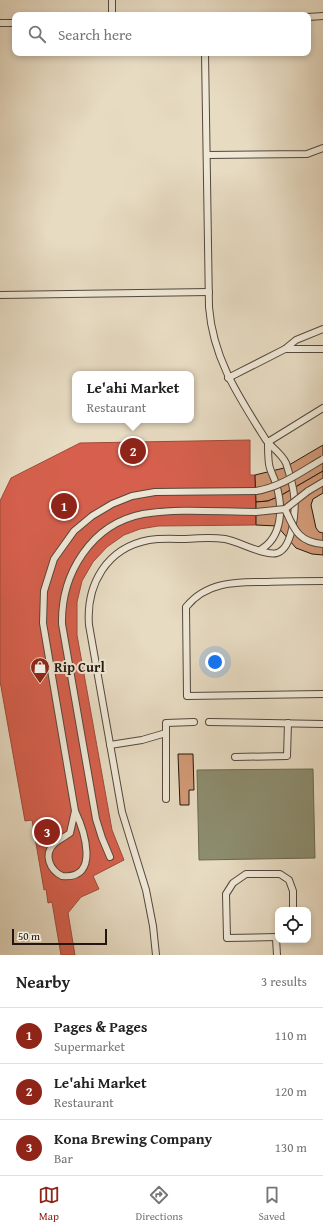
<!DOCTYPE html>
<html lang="en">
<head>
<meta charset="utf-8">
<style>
  body { margin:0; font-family:"Gentium Book Plus",serif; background:#f2f2f2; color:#222 }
  .controls { position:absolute; right:12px; bottom:12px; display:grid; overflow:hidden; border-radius:8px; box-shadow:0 2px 6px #0003 }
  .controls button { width:36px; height:36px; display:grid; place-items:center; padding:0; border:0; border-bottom:1px solid #e0e0e0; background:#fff; color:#222; font:20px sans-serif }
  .scale { position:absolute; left:12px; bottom:10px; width:95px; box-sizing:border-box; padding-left:4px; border:2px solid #231610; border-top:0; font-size:11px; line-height:14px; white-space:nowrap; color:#231610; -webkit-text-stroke:3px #efe8d7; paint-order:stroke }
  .you { position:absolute; left:215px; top:662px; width:14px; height:14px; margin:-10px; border:3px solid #fff; border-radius:50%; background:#1a73e8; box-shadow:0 0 0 6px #1a73e833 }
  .badge { display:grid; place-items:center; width:26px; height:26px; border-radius:50%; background:#8f2418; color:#fff; font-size:13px; font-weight:700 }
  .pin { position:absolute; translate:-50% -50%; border:2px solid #fff; box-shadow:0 1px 4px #0006 }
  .popup { position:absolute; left:72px; top:371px; width:122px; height:52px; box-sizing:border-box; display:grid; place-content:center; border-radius:8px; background:#fff; filter:drop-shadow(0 1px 3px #0005); font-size:13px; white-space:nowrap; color:#767676 }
  .popup b { font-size:15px; color:#222 }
  .popup::after { content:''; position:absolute; left:50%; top:100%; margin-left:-8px; border:8px solid transparent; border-top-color:#fff }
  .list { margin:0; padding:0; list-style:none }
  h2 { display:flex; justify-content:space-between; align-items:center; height:52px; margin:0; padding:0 16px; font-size:17px }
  h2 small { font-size:13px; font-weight:400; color:#767676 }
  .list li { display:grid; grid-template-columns:26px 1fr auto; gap:12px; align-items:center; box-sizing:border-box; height:56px; padding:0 16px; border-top:1px solid #e0e0e0 }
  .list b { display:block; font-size:15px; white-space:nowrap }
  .list p { margin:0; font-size:13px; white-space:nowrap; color:#767676 }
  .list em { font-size:13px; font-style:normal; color:#767676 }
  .icon { flex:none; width:22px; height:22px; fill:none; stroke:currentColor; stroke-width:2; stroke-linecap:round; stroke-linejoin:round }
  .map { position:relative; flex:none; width:323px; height:955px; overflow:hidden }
  .search { position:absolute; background:#fff; box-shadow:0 2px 6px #0003; left:12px; right:12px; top:12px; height:44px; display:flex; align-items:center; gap:10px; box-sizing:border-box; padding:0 14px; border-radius:8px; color:#767676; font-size:15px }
  .sheet { height:220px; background:#fff }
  nav { display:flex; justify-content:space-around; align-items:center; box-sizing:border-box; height:56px; border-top:1px solid #e0e0e0; background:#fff; font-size:11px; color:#767676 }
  nav a { display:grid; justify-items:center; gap:2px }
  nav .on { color:#8f2418 }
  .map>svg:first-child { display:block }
  .shops { fill:#d6604d; stroke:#a04a3b }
  .industry { fill:#8c8c6e; stroke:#6c6952 }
  .building { fill:#d29976; stroke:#231610 }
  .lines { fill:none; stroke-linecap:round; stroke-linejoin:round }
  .lane-casing { stroke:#54473c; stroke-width:8 }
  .lane { stroke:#efe8d7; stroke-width:6 }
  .lane-bridge-casing { stroke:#54473c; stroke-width:8; stroke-linecap:butt }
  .lane-bridge { stroke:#efe8d7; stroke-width:6 }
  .labels { text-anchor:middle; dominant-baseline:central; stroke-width:4; stroke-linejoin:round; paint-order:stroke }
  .poi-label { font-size:14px; font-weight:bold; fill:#231610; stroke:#efe8d7; text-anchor:start }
</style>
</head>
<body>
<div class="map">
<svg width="323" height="955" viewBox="0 0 323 955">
  <rect width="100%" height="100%" fill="#e7dbc2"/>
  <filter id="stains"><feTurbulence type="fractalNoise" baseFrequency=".005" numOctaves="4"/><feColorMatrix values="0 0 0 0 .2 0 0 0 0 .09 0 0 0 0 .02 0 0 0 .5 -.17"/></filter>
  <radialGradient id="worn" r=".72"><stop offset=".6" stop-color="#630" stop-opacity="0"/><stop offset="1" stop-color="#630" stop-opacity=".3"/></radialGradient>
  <polygon class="shops" points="250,440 250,475 255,475 256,525 158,526 140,529 124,535 107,547 93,562 82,581 77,602 77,635 112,830 124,860 93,876 99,889 81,897 68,913 75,955 61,955 52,902 48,903 46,889 44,890 32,820 25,821 0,681 0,501 11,478 80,443"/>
  <polygon class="industry" points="313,769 315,858 199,860 197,770"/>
  <g class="building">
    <polygon points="323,445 323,471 280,496 268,501 256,502 255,475 284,468"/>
    <polygon points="323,471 323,493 313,499 311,505 316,528 319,532 323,533 323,555 312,554 296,548 277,526 256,525 256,502 268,501 280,496"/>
    <polygon points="178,754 193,754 194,790 189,790 189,805 180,805"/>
  </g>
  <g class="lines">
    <defs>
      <g id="lane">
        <polyline points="112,0 112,15"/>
        <polyline points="308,17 323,16"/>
        <polyline points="0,23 15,23"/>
        <polyline points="207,155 307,154 323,148"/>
        <polyline points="0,295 209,292"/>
        <polyline points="285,349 296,340 323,329"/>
        <polyline points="228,378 285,349 323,349"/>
        <polyline points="268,442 323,408"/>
        <polyline points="308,491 323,482"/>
        <path d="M 260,550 C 283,537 283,507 276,484 C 274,477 270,471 269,464 C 268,457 268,449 268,442"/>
        <path d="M 323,581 C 304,581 286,581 267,582 C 237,582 207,581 186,607 L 187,696 L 323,694"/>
        <polyline points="209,722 323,724"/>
        <polyline points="166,733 166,799"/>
        <polyline points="110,745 142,740 166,733 166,723 194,722"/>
        <polyline points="235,757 287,756 288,723"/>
        <polyline points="75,811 43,623 44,591 54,559 74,531 92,516 112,504 132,496 155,492 256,491"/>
        <path d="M 75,811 C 84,830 101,880 62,876 C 50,870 43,855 54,844 C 59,839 65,837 70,833 Z"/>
        <path d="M 110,857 L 102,838 L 96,819 L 62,624 C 61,574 91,524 143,514 C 180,508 219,512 256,512"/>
        <polyline points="278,937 227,938 226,894 233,883 246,874 280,874 289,880 293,891 293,910"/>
        <polyline points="276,938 277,955"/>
        <path d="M 156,955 L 153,926 L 146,890 L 122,812 L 89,625 C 86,585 106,548 149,540 C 161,538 174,539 186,539 C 198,538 212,537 225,539 C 238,541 266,557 277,553 C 293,548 296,510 294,495 C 293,484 289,473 286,463 C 281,453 272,448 266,440 C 239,397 213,359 209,307 L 205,53"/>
      </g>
    </defs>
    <use href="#lane" class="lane-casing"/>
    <use href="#lane" class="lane"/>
    <defs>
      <g id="lane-bridge">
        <path d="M 256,491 C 281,487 301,472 323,459"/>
        <path d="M 285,509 C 294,529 298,542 323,544"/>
        <polyline points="256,512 285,509 308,491"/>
      </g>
    </defs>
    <use href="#lane-bridge" class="lane-bridge-casing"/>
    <use href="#lane-bridge" class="lane-bridge"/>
  </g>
  <defs>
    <symbol id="shop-pin" viewBox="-11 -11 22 30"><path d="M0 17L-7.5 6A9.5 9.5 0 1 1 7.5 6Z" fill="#8f2418" stroke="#efe8d7"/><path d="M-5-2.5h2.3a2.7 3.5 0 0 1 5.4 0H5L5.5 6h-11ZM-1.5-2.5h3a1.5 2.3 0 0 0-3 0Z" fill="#fff"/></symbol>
  </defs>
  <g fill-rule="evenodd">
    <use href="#shop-pin" x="29" y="656" width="22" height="30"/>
  </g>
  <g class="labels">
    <g class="poi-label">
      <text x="54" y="667">Rip Curl</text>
    </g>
  </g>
  <rect width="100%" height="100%" filter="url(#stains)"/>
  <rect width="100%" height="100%" fill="url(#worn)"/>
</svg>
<div class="controls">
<button><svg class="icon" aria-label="locate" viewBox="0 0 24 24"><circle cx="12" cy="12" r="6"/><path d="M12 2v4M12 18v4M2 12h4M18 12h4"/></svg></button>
</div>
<div class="scale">50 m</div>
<div class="you"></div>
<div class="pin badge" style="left:64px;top:506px">1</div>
<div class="pin badge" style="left:133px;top:451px">2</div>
<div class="popup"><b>Le'ahi Market</b>Restaurant</div>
<div class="pin badge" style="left:47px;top:832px">3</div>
<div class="search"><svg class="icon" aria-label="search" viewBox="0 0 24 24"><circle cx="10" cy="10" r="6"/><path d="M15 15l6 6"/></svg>Search here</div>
</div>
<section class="sheet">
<h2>Nearby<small>3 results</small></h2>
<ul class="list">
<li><span class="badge">1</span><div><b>Pages &amp; Pages</b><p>Supermarket</p></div><em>110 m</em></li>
<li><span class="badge">2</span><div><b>Le'ahi Market</b><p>Restaurant</p></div><em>120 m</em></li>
<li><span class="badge">3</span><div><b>Kona Brewing Company</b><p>Bar</p></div><em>130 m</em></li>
</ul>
</section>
<nav>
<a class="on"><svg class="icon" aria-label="map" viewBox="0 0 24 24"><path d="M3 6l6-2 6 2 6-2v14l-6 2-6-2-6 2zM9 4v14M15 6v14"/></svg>Map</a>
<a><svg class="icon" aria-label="directions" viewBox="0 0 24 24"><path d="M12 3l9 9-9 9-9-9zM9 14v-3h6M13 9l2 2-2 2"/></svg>Directions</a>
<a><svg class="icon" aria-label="saved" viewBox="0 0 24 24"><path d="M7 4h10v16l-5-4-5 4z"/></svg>Saved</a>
</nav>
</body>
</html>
